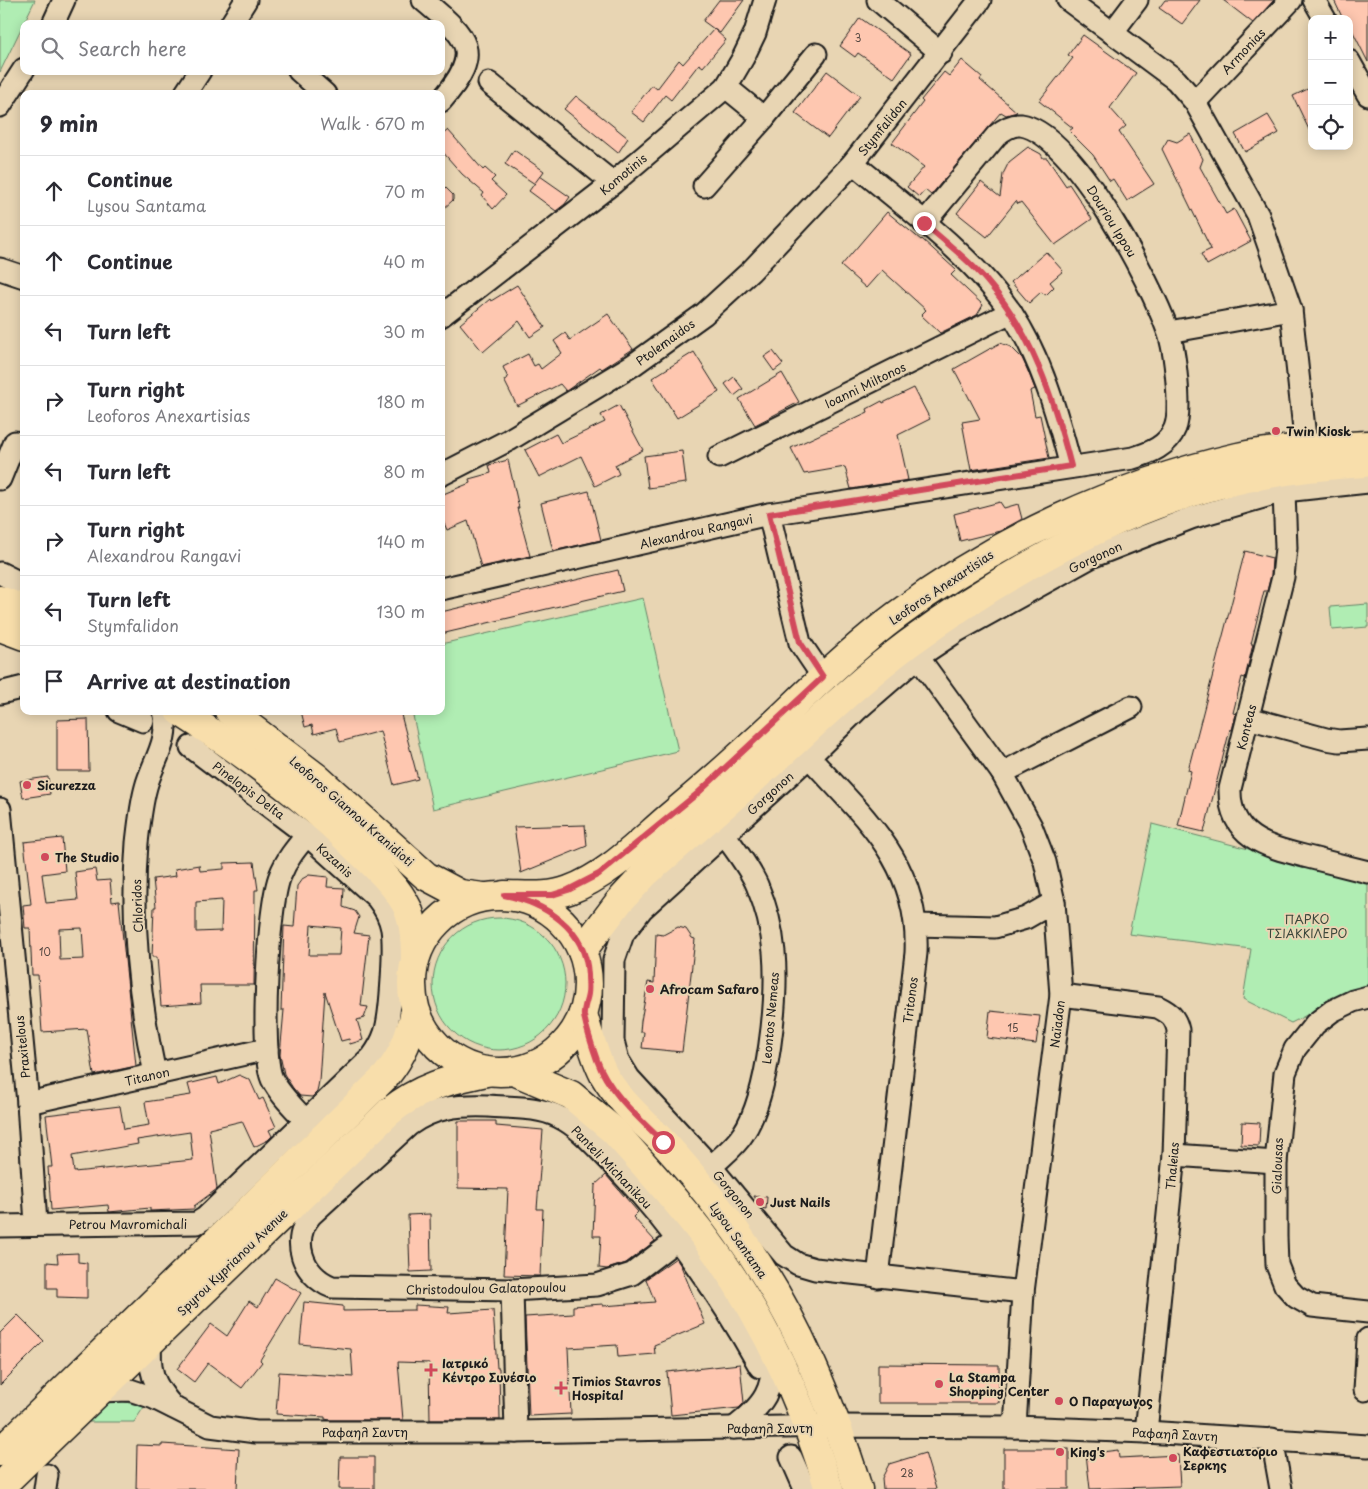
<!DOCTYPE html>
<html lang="en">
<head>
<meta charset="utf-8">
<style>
  body { margin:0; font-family:"Playpen Sans",sans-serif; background:#f7f7f7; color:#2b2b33 }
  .controls { position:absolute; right:15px; top:15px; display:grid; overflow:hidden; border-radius:10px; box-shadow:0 2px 12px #0003 }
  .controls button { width:45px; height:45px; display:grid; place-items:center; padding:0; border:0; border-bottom:1px solid #e1e1e2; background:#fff; color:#2b2b33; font:25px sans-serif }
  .stop { position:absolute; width:15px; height:15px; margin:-11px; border:4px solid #d1495b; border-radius:50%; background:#fff }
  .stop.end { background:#d1495b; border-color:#fff; box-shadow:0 1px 5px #0008 }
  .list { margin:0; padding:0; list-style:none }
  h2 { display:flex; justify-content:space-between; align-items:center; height:65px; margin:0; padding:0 20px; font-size:21px }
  h2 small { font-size:16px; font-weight:400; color:#7c7c81 }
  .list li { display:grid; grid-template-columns:32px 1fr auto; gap:15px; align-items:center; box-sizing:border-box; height:70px; padding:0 20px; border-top:1px solid #e1e1e2 }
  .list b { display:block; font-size:19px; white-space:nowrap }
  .list p { margin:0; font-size:16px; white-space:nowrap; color:#7c7c81 }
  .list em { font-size:16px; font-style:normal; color:#7c7c81 }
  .icon { flex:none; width:28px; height:28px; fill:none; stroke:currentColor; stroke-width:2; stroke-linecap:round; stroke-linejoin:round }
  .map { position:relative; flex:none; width:1368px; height:1489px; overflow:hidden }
  .search { position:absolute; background:#fff; box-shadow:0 2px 12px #0003; left:20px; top:20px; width:425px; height:55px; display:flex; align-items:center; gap:12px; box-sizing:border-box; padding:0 18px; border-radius:10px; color:#7c7c81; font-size:19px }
  .panel { position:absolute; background:#fff; box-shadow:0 2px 12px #0003; left:20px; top:90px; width:425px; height:625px; border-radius:10px }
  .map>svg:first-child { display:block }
  .green { fill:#b0edb3; stroke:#668468 }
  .building { fill:#fec7b0; stroke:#1c1c1c; fill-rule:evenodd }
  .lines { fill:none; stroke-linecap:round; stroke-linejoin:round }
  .minor-casing { stroke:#1c1c1c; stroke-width:25 }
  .major-casing { stroke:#1c1c1c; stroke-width:31 }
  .minor { stroke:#e8d5b3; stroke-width:21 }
  .major { stroke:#f8deab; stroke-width:28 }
  .route { stroke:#d1495b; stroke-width:6 }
  .poi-dot { fill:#d1495b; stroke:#e8d5b3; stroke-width:2 }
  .labels { text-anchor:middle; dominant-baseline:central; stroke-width:4; stroke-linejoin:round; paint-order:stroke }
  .number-label { font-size:10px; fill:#544741 }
  .street-label { font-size:12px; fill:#1c1c1c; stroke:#e8d5b3 }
  .poi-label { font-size:12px; font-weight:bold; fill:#1c1c1c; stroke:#e8d5b3; text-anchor:start }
  .park-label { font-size:12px; fill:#3a463a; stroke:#e8d5b3 }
</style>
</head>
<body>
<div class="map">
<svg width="1368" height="1489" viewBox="0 0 1368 1489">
  <rect width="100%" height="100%" fill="#e8d5b3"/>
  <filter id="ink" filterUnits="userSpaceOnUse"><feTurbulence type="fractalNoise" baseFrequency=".02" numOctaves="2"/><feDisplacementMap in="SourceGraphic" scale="10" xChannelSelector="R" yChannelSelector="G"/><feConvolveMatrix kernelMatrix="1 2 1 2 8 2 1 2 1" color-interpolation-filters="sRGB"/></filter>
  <g filter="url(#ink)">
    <g class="green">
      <polygon points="0,0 35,0 0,72"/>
      <polygon points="643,598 678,751 433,809 412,711 441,711 441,644"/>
      <polygon points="1368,604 1368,627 1332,630 1330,607"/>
      <polygon points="1152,824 1368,880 1368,984 1291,1023 1243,999 1251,949 1129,934"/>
      <circle cx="499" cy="984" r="66"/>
      <polygon points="111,1398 144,1407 134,1422 83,1422"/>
    </g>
    <g class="building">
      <polygon points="719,0 744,0 720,33 714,29 726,40 703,67 699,64 671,100 665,95 644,122 631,112 652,85 657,89 679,60 683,64 714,29 703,21"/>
      <polygon points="1165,0 1200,0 1182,24 1159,8"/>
      <polygon points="1223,0 1274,0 1253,23"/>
      <polygon points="1334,0 1368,0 1368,62 1349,24 1349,19 1343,19"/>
      <polygon points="860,18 911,54 894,78 858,53 855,57 840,46"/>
      <polygon points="1083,35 1136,73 1110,108 1126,126 1119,132 1154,184 1127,201 1113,179 1110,181 1093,155 1069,131 1073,128 1039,101 1073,58 1068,55"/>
      <polygon points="962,60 982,77 980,80 1017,112 1006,115 1001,112 931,195 925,190 919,197 907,187 924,167 892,143 923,102 921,100 944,72 949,76"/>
      <polygon points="827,71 860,96 828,138 795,113"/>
      <polygon points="1312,87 1312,136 1293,96"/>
      <polygon points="576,96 628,138 618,153 564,109"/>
      <polygon points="1268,115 1279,133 1245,152 1235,134"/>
      <polygon points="448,130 483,170 485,168 495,177 491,181 506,195 493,209 482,196 484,193 462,174 441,150 441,136"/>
      <polygon points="1190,134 1203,159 1200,167 1226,214 1234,209 1251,241 1207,265 1201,254 1211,249 1162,149 1168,139 1177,142"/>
      <polygon points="1028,147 1041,154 1043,158 1047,158 1066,186 1069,184 1092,219 1055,245 1021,202 1018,204 1016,201 987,237 957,213 981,182 1000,197 1003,174 1009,162"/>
      <polygon points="514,150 544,171 535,184 505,164"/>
      <polygon points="540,176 570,197 565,204 556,211 529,191"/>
      <polygon points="441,183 453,195 453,200 441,211"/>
      <polygon points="887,212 921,240 922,239 956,270 951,275 983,305 977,315 940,333 921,315 926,310 882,270 866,288 841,266"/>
      <polygon points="1046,252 1063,271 1050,282 1054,287 1046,295 1041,292 1029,303 1011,282"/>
      <polygon points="517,285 545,327 530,337 519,321 483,352 460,324 490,299 491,301"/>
      <polygon points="608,314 633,349 602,369 600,367 566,391 560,384 517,406 504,380 508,378 503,367 528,354 534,366 538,364 541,369 562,353 554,341 565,333 570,340"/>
      <polygon points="1000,343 1011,347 1022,358 1028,371 1035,389 1030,391 1035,416 1040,415 1049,458 971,470 962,422 980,419 954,369"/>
      <polygon points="773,351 783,364 774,371 764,357"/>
      <polygon points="694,352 719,392 677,418 652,378"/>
      <polygon points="782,373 799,402 755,425 739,399"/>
      <polygon points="734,377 743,389 734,396 725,384"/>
      <polygon points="914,388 930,419 898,435 908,480 851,489 845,467 804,474 791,448 868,412 867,409 882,401 883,403"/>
      <polygon points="619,405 643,450 615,465 619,474 595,486 581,456 539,477 525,450 556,434 561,443 605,422 601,415"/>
      <polygon points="682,451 686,483 648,488 644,456"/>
      <polygon points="508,460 519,508 517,508 530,556 481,567 468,521 447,530 441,516 441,495 470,483 469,479 491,473 489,465"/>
      <polygon points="589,491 601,540 553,551 541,503"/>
      <polygon points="1000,502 1004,508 1018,504 1022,519 1000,531 960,541 954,514"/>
      <polygon points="1245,551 1272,558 1271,575 1267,591 1264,591 1251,644 1253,644 1245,678 1242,677 1233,713 1236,714 1232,730 1230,729 1204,832 1178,826 1191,771 1188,770"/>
      <polygon points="618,570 623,591 441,634 441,612"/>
      <polygon points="301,711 400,711 418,779 394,785 380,731 340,742 336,728 314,734 312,725 305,727"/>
      <polygon points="88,719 89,771 57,771 57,720"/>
      <polygon points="48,777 50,794 23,798 20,781"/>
      <polygon points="585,825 587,846 521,873 514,827"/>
      <path d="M 62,838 L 65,871 L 42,874 L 46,903 L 78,900 L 75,872 L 95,869 L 97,881 L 110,880 L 112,902 L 119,901 L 136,1066 L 94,1075 L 87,1029 L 42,1032 L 38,975 L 32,975 L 30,928 L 25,928 L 23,905 L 31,904 L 24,842 ZM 82,928 L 84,959 L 60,960 L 59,929 Z"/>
      <path d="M 254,862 L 258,890 L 255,890 L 254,985 L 200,985 L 201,1003 L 161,1006 L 157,957 L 152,957 L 154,907 L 156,907 L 153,879 L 176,876 L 175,869 L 199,865 L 200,871 L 224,869 L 224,863 ZM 222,900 L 221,931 L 196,932 L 196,902 Z"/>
      <path d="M 309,875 L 328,877 L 327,887 L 344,888 L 343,907 L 355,911 L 359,917 L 354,933 L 369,935 L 361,1006 L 368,1007 L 364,1018 L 357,1020 L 363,1040 L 350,1044 L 349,1039 L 341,1041 L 325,992 L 319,1081 L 317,1092 L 312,1097 L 300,1096 L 293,1088 L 284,1074 L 280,1055 L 284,1010 L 281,1010 L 284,926 L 294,927 L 297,886 L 302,879 ZM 311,925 L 341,928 L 339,955 L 309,955 Z"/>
      <polygon points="678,927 686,929 692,938 695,939 682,1052 642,1048 644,1032 640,1032 641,1021 648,982 654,983 656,934 663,935"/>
      <polygon points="990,1011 1040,1016 1036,1044 987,1038"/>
      <path d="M 239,1075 L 250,1080 L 259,1100 L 263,1098 L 276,1127 L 269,1130 L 272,1136 L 268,1140 L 254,1147 L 242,1121 L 209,1129 L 217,1189 L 194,1206 L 194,1209 L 150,1211 L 150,1208 L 109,1212 L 108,1205 L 51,1210 L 48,1167 L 52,1167 L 46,1115 L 120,1106 L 124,1129 L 149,1125 L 145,1102 L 191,1095 L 188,1084 L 217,1077 L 219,1084 ZM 190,1132 L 193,1160 L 74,1172 L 72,1156 L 138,1144 L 137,1140 Z"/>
      <polygon points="458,1121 496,1121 496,1126 543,1130 537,1209 543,1209 540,1276 504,1275 508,1189 458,1188"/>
      <polygon points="1242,1122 1260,1123 1259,1146 1241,1145"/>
      <polygon points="606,1175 638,1212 633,1217 655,1241 626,1263 607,1269 599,1268 601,1236 593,1236 595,1185"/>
      <polygon points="754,1196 767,1197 766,1209 761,1208"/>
      <polygon points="430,1214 431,1271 410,1272 408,1215"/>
      <polygon points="78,1253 78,1262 87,1263 87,1298 57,1297 57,1288 47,1288 47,1262 58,1263 57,1254"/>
      <polygon points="676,1258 681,1266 705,1324 654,1345 655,1354 618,1357 617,1345 568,1348 571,1414 529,1416 525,1317 573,1314 573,1306 603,1304 603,1306 655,1302 646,1279"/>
      <polygon points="275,1278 301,1293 260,1360 262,1362 242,1388 208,1363 194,1382 177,1369 211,1324 227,1336 249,1301 258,1307"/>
      <polygon points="304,1302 343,1306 343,1311 415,1310 415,1305 449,1307 448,1313 493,1310 497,1368 499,1368 500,1420 430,1420 429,1363 398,1362 403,1420 330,1420 325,1419 325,1417 276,1414 279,1372 353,1377 351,1349 300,1344"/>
      <polygon points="18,1315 44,1341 0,1385 0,1333"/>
      <polygon points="740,1364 744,1403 739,1408 671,1415 667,1372"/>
      <polygon points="878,1364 999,1365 999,1403 878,1403"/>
      <polygon points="162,1444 239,1449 237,1489 136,1489 137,1445 162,1446"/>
      <rect x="1004" y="1449" width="65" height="40"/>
      <polygon points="1118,1450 1119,1458 1178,1455 1180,1486 1090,1489 1086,1454"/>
      <polygon points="925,1453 936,1489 883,1489 882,1478 889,1464"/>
      <polygon points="340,1457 374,1457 374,1489 339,1489"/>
    </g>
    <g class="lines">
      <defs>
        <g id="minor">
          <path d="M 423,0 C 467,37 485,51 441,101"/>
          <polyline points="878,0 941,53"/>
          <polyline points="1068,0 1176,80 1195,102 1258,215 1291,310 1306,447"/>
          <polyline points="1314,0 1325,19"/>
          <polyline points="53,24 64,0"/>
          <polyline points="231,24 246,0"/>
          <polyline points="1112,33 1137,0"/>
          <polyline points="1349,61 1368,95"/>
          <polyline points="299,71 325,94"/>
          <polyline points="489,83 613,183"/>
          <polyline points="726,87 764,118"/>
          <polyline points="185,94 200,71"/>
          <polyline points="1195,102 1291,0"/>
          <polyline points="0,106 24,69"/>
          <path d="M 853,163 C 905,207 972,255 1010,311 C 1041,357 1057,413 1071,467"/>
          <polyline points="704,186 764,118 816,54"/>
          <polyline points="0,269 24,277"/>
          <polyline points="441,316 613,183 726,87 743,58 755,33 765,0"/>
          <polyline points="1169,332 1291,310"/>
          <polyline points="719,457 1011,312"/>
          <polyline points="441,475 509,440 633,365 704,314 751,271 853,163 980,0"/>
          <polyline points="0,479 15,442"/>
          <path d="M 1284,491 L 1286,548 L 1283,577 L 1230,789 C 1229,839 1269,847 1308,857 C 1328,862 1348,867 1368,872"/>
          <polyline points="769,514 800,643 823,677"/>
          <polyline points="0,573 24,585"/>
          <path d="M 441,589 L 769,514 L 1133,458 C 1150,453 1168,446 1175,428 C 1182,411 1175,349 1168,331 C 1151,283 1074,133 1021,125 C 1012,124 1004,129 997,135 L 924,223"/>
          <polyline points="918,657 1002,773 1031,826 1045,862 1054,902 1061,995 1023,1292 1015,1427"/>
          <polyline points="0,693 24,687"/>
          <polyline points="119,711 143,721"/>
          <polyline points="1248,718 1326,739 1339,741 1368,739"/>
          <path d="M 809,757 C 864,818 920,863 916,953 L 878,1277"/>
          <polyline points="1002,773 1131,707"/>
          <polyline points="0,809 28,1103 36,1224"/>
          <polyline points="916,925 995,927 1026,918 1054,902"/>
          <path d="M 1061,995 L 1158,1007 C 1170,1013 1175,1017 1178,1030 L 1174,1155 L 1146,1432"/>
          <polyline points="1368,997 1353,1001 1332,1011 1315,1024 1295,1049 1285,1073 1276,1162 1276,1236 1277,1265 1285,1285 1296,1297 1312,1306 1368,1312"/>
          <path d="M 155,1074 C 139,1000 131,919 137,843 C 139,825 141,805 146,787 C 153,761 171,740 163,711"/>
          <polyline points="28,1103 267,1049"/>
          <path d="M 306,1121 C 294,1108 280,1095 272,1079 C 260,1052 268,905 280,876 C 286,860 296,848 307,835"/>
          <polyline points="1174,1155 1276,1162"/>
          <path d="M 711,1167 C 722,1156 735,1147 743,1134 C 769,1095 778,998 774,952 C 772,930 766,906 757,885 C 749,867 736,851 724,834"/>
          <path d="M 0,1226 L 197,1223 L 205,1218 L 372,1057 C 378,1049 382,1042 385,1033 C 391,1015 395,948 392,929 C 390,917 384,907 377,898 L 307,835 L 191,747"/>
          <path d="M 678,1239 L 632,1274 L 597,1285 L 512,1290 L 332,1287 C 302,1275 290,1240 311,1215 L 409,1125 C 433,1107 458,1105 488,1106 C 511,1108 538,1106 559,1117 C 580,1127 597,1148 613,1164 C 672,1226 719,1293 760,1367"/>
          <polyline points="512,1290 516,1432"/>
          <polyline points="1023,1292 815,1269 798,1264 784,1255 711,1167 629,1078 618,1060 613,1041 614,960 623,934 642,909 809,757 858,709 918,657 957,631 1091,557 1191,518 1284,491 1368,482"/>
          <path d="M 151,1340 C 148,1371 153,1384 173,1407"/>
          <polyline points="1365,1390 1368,1339"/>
          <polyline points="98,1391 130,1390 154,1398 210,1426 256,1432 516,1432 839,1426 1015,1427 1146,1432 1368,1446"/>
          <path d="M 734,1428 C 763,1406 776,1389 772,1351"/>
          <polyline points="1272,1439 1281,1489"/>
          <polyline points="791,1457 805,1489"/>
          <polyline points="45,1489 47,1475"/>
        </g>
        <g id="major">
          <polyline points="0,600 24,609"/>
          <polyline points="0,627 24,636"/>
          <path d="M 179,711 C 243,752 305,797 359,851 C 377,868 397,886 408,909 C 414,924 415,941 415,957"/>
          <polyline points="229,711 316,777 426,876 460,894 483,897"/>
          <path d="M 504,895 C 526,895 548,898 569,890 C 607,876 637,845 667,819 C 708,785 748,749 787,712 C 822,678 858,644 897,615 C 997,540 1116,485 1238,457 C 1280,448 1324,447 1368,445"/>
          <circle cx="500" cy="984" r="88"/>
          <path d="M 582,951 L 619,902 L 645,874 C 689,836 733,798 776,759 C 819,720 861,679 908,644 C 984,588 1082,530 1172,499 C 1233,477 1299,467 1364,463"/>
          <path d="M 583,1014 C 589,1034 594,1056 604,1075 C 619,1101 643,1121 664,1143 C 692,1174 720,1208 744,1243 C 797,1319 831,1402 858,1489"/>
          <path d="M 516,1072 L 571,1095 L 614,1131 C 644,1165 675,1198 703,1235 C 761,1311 801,1398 829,1489"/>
          <path d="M 0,1452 L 386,1076 C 403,1055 410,1036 415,1011"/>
          <path d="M 0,1487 L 389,1112 C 420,1087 448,1080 486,1072"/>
        </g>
      </defs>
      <use href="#minor" class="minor-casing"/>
      <use href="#major" class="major-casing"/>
      <use href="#minor" class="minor"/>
      <use href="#major" class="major"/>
    </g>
  </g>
  <g class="lines" filter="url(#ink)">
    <path class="route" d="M 663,1142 C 639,1118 609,1093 597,1060 C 592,1046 587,1031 584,1016 C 583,1009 587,1001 588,994 C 589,988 588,981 588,975 C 586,928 545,903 504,895 L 552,895 L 568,890 L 599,874 L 698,793 L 823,677 L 800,642 L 769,514 L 1071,466 C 1054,400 1032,332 986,280 C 968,259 945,242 924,223"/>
  </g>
  <g class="poi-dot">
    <circle cx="1276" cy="431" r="5"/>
    <circle cx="27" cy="785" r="5"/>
    <circle cx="45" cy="857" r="5"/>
    <circle cx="650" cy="989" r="5"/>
    <circle cx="760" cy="1202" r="5"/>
    <path d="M428.5 1362.5h5v5h5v5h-5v5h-5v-5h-5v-5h5z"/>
    <circle cx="939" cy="1384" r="5"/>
    <path d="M558.5 1380.5h5v5h5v5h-5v5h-5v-5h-5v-5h5z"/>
    <circle cx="1059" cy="1401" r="5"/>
    <circle cx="1060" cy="1452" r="5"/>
    <circle cx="1173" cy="1458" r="5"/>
  </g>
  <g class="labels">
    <g class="number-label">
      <text x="858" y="37">3</text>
      <text x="45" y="951">10</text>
      <text x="1013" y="1027">15</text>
      <text x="907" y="1472">28</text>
    </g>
    <g class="street-label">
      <text transform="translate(1243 51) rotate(-47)">Armonias</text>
      <text transform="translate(882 127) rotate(-51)">Stymfalidon</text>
      <text transform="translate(623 174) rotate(-40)">Komotinis</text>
      <text transform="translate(1112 221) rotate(58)">Douriou Ippou</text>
      <text transform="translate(665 342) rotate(-36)">Ptolemaidos</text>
      <text transform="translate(865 385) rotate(-26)">Ioanni Miltonos</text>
      <text transform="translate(696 531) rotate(-13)">Alexandrou Rangavi</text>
      <text transform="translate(1095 557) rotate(-25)">Gorgonon</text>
      <text transform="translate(941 587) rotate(-34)">Leoforos Anexartisias</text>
      <text transform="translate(1246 727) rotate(-76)">Konteas</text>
      <text transform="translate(249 790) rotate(37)">Pinelopis Delta</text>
      <text transform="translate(770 793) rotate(-42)">Gorgonon</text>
      <text transform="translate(352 811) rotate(41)">Leoforos Giannou Kranidioti</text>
      <text transform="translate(335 860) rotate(42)">Kozanis</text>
      <text transform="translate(137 906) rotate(-92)">Chloridos</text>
      <text transform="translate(910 1000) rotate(-83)">Tritonos</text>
      <text transform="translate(770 1018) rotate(-85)">Leontos Nemeas</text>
      <text transform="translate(1057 1024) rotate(-83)">Naïadon</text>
      <text transform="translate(22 1047) rotate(-96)">Praxitelous</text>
      <text transform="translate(147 1076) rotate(-13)">Titanon</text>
      <text transform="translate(1172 1166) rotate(-85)">Thaleias</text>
      <text transform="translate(1277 1166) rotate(-88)">Gialousas</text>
      <text transform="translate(612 1167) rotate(46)">Panteli Michanikou</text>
      <text transform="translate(734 1194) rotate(51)">Gorgonon</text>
      <text x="128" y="1224">Petrou Mavromichali</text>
      <text transform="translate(739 1240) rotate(55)">Lysou Santama</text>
      <text transform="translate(232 1262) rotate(-44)">Spyrou Kyprianou Avenue</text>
      <text transform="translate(486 1288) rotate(-1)">Christodoulou Galatopoulou</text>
      <text x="770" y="1428">Ραφαηλ Σαντη</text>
      <text x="365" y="1432">Ραφαηλ Σαντη</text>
      <text transform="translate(1175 1434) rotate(3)">Ραφαηλ Σαντη</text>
    </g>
    <g class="poi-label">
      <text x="1286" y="431">Twin Kiosk</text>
      <text x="37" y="785">Sicurezza</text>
      <text x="55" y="857">The Studio</text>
      <text x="660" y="989">Afrocam Safaro</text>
      <text x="770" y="1202">Just Nails</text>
      <text x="442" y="1363">Ιατρικό<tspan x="442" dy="14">Κέντρο Συνέσιο</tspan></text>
      <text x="949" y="1377">La Stampa<tspan x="949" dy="14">Shopping Center</tspan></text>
      <text x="572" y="1381">Timios Stavros<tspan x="572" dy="14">Hospital</tspan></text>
      <text x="1069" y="1401">Ο Παραγωγος</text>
      <text x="1183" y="1451">Καφεστιατοριο<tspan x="1183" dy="14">Σερκης</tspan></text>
      <text x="1070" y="1452">King's</text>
    </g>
    <g class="park-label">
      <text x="1307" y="919">ΠΑΡΚΟ<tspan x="1307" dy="14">ΤΣΙΑΚΚΙΛΕΡΟ</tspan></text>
    </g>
  </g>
</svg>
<div class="controls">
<button>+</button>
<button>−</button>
<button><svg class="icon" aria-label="locate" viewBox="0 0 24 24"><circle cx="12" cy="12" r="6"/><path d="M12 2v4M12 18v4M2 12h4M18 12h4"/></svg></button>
</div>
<div class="stop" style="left:663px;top:1142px"></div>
<div class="stop end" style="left:924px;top:223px"></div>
<div class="search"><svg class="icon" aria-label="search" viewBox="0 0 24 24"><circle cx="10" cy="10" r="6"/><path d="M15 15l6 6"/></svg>Search here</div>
<section class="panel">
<h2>9 min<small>Walk · 670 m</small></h2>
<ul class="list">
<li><svg class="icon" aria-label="ahead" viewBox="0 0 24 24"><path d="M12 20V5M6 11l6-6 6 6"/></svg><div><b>Continue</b><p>Lysou Santama</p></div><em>70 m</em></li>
<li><svg class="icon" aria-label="ahead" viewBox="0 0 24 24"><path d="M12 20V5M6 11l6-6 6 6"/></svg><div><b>Continue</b></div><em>40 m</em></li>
<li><svg class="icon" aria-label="left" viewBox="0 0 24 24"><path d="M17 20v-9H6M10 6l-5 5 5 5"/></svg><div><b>Turn left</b></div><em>30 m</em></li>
<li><svg class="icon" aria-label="right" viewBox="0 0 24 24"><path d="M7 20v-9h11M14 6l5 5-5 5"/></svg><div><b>Turn right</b><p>Leoforos Anexartisias</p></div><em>180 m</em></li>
<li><svg class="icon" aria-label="left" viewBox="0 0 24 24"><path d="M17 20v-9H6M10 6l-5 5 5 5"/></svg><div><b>Turn left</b></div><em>80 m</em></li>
<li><svg class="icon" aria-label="right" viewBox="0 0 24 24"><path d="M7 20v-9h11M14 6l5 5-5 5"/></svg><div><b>Turn right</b><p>Alexandrou Rangavi</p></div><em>140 m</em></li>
<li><svg class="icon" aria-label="left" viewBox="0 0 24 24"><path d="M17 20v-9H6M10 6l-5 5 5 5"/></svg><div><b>Turn left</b><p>Stymfalidon</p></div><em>130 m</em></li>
<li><svg class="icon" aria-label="arrive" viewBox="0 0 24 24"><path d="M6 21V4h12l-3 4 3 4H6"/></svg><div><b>Arrive at destination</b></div></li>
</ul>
</section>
</div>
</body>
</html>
